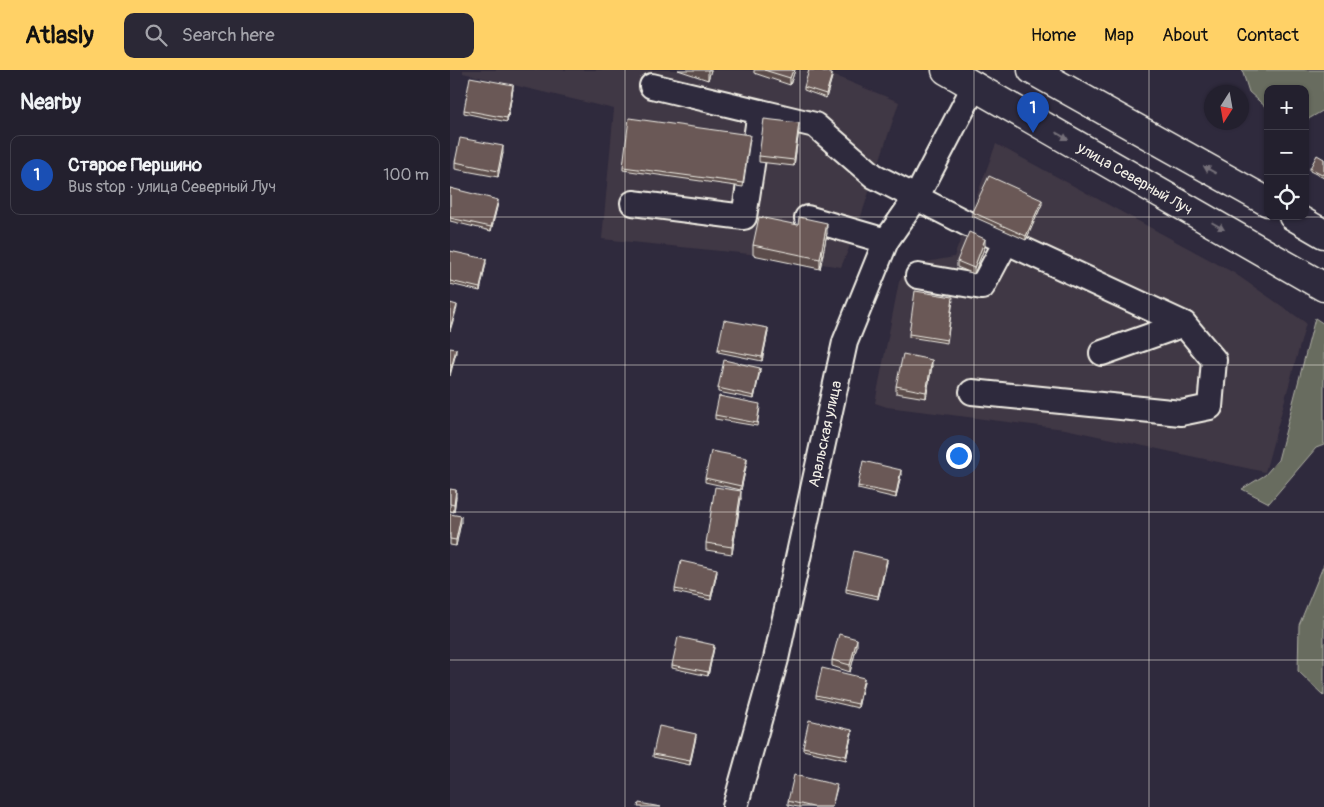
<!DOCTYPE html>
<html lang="en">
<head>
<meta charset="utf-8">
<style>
  body { margin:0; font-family:Pangolin,sans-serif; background:#2b2836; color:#f1f3f6 }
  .controls { position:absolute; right:15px; top:15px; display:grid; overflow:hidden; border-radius:10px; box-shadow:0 1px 4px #0004 }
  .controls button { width:45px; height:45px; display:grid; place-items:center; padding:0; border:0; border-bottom:1px solid #403e4a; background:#23202e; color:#f1f3f6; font:25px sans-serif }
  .compass { position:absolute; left:754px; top:15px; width:45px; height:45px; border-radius:50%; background:#23202e; box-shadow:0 1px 4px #0004; rotate:191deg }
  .you { position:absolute; left:508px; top:385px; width:18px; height:18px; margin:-12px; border:4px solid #fff; border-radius:50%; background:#1a73e8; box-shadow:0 0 0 8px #1a73e833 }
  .badge { display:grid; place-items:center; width:32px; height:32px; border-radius:50%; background:#ffd166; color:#fff; font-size:16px; font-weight:700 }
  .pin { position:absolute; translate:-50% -41px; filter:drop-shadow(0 1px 2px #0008) }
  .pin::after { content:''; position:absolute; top:26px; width:18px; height:15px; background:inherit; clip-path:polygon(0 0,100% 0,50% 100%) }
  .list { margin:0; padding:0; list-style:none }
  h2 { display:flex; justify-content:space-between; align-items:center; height:65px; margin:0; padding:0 20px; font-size:21px }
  h2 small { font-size:16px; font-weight:400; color:#a3a3aa }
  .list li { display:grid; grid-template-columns:32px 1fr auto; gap:15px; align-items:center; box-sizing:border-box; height:80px; margin:0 10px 10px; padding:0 10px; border:1px solid #403e4a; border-radius:10px }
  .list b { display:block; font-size:19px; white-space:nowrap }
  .list p { margin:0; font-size:16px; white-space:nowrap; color:#a3a3aa }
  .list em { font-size:16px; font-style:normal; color:#a3a3aa }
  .icon { flex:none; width:28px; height:28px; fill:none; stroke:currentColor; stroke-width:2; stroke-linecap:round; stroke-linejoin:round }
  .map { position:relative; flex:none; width:874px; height:737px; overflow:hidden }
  header { display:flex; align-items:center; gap:30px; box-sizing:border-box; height:70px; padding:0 25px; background:#ffd166; color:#111 }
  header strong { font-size:24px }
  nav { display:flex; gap:28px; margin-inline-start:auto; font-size:18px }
  .search { width:350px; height:45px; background:#2b2836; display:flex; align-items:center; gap:12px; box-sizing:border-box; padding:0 18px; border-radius:10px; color:#a3a3aa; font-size:19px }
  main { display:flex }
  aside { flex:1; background:#23202e }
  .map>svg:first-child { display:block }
  .built { fill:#413845 }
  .green { fill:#676c5e; stroke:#aeaea3 }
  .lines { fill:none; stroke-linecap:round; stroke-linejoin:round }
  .minor-casing { stroke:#f4f1e8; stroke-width:28 }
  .major-casing { stroke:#f4f1e8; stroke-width:31 }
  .minor { stroke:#2f2a3d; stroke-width:24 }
  .major { stroke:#2f2a3d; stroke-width:28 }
  .wall { fill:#5b4d4b; stroke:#f4f1e8 }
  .shaded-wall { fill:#4a3e3d; stroke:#f4f1e8 }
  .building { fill:#6a5957; stroke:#f4f1e8 }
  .oneway { fill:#747079 }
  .grid { fill:none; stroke:#f4f1e8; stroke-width:1; stroke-opacity:0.55 }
  .labels { text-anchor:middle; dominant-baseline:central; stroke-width:4.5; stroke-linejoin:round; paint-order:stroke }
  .street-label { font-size:15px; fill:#f4f1e8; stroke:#2f2a3d }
</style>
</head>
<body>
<header>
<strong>Atlasly</strong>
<div class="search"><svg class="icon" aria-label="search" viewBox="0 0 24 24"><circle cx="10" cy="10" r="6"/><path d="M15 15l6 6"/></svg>Search here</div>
<nav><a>Home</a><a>Map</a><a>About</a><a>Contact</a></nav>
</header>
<main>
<aside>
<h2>Nearby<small></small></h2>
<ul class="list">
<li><span class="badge" style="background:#1a4fb4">1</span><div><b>Старое Першино</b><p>Bus stop · улица Северный Луч</p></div><em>100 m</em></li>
</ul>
</aside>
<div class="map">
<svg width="874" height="737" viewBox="0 0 874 737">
  <rect width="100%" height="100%" fill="#2f2a3d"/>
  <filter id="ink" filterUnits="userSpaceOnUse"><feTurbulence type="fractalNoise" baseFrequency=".02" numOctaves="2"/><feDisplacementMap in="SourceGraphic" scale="10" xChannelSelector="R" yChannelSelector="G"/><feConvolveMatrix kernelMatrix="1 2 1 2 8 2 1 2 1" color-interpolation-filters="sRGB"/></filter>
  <g filter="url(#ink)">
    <g class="built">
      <polygon points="13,0 370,0 449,32 406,161 391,197 329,187 152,169 164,39 13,3"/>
      <polygon points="546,74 784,203 856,253 815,402 615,359 437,337 425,333 449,212 460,195 504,187"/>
    </g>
    <g class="green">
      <polygon points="792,0 874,0 874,40 855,51 855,19 818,19 818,39 799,22"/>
      <polygon points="865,248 874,254 874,375 866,378 819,433 792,419 815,405 828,390"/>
      <polygon points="874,494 874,626 848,601 849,555"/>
    </g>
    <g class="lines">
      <defs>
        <g id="minor">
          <polyline points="202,16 365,55 424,106 516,153 734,254 764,290 760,337 731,343 522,322"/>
          <polyline points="183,133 294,147 310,42"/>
          <polyline points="357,148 436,171"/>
          <polyline points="468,206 532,217 556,172"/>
          <polyline points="652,283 734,254"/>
          <path id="s1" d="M 285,737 L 326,589 L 395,272 L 436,171 L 466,128 L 525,15"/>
        </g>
        <g id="major">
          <path id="s2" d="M 496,0 L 874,217"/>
          <polyline points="582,0 818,132"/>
          <polyline points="843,146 874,164"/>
        </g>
      </defs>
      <use href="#minor" class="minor-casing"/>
      <use href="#major" class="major-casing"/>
      <use href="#minor" class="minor"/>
      <use href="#major" class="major"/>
    </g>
    <g class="wall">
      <polygon points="228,0 261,0 258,10"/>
      <polygon points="304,0 345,0 340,15 304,3"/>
      <polygon points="382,7 376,28 354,20 354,17"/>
      <polygon points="63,19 57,52 14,43 14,40"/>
      <polygon points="349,60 344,96 309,92 309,86"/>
      <polygon points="300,69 293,117 173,100 173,97"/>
      <polygon points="53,83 48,107 5,99 5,92"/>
      <polygon points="874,89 874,108 860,101 860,98"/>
      <polygon points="0,118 48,133 41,161 0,151"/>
      <polygon points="592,134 576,170 522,146 522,142"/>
      <polygon points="377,163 370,199 303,185 303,175"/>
      <polygon points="535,176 524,204 507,197 507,191"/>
      <polygon points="0,181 36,193 30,221 0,214"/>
      <polygon points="503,230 497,273 459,267 459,264"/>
      <polygon points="318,262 312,291 268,282 268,279"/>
      <polygon points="482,296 476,328 446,323 446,316"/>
      <polygon points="310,301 304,329 268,322 268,318"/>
      <polygon points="310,337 307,356 265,349 265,345"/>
      <polygon points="297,392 291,420 255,412 255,408"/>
      <polygon points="451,404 446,428 408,419 408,416"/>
      <polygon points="0,419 6,427 4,442 0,441"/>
      <polygon points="291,428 282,484 256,480 256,473"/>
      <polygon points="0,444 11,452 6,476 0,475"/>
      <polygon points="437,492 428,529 396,522 396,519"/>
      <polygon points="267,502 261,530 225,522 225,519"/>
      <polygon points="407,576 400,602 382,596 382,590"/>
      <polygon points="264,578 258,606 222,598 222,595"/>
      <polygon points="414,611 408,638 366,628 366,625"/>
      <polygon points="402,663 396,690 353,680 353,677"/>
      <polygon points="246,667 240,695 203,687 203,684"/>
      <polygon points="387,718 382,737 348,737 338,735 338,731"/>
    </g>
    <g class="shaded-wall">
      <polygon points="258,0 261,0 258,10"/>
      <polygon points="343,0 345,0 340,15 340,8"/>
      <polygon points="382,4 382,7 376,28 376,24"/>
      <polygon points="63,15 63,19 57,52 57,48"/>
      <polygon points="349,53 349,60 344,96 344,90"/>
      <polygon points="53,76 53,83 48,107 48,101"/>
      <polygon points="48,130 48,133 41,161 41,157"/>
      <polygon points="592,130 592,134 576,170 576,166"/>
      <polygon points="377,153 377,163 370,199 370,189"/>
      <polygon points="535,169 535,176 524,204 524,198"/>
      <polygon points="36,189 36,193 30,221 30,218"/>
      <polygon points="7,235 7,238 0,261 0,258"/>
      <polygon points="318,258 318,262 312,291 312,287"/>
      <polygon points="6,279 6,283 0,306 0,303"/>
      <polygon points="482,290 482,296 476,328 476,322"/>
      <polygon points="310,298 310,301 304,329 304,326"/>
      <polygon points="297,388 297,392 291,420 291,416"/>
      <polygon points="451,400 451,404 446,428 446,424"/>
      <polygon points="6,420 6,427 4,442 4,435"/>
      <polygon points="291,421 291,428 282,484 282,477"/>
      <polygon points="11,446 11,452 6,476 6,470"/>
      <polygon points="437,489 437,492 428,529 428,526"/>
      <polygon points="267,499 267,502 261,530 261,526"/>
      <polygon points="407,569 407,576 400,602 400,595"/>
      <polygon points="264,575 264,578 258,606 258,602"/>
      <polygon points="414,608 414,611 408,638 408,634"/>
      <polygon points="402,660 402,663 396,690 396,686"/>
      <polygon points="246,664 246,667 240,695 240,691"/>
    </g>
    <g class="building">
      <polygon points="314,0 343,0 340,8"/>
      <polygon points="359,0 370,0 382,4 376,24 354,17"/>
      <polygon points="20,7 63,15 57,48 14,40"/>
      <polygon points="179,48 300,65 293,113 173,97"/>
      <polygon points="314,49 349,53 344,90 309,86"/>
      <polygon points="10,68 53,76 48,101 5,92"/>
      <polygon points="867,85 874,89 874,105 860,98"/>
      <polygon points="539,106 592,130 576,166 522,142"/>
      <polygon points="0,118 48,130 41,157 0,148"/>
      <polygon points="309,147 348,155 349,147 377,153 370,189 303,175"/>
      <polygon points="519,162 535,169 524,198 507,191"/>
      <polygon points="0,181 36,189 30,218 0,211"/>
      <polygon points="465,221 503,227 497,270 459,264"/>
      <polygon points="0,233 7,235 0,258"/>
      <polygon points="274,250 318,258 312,287 268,279"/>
      <polygon points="0,278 6,279 0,303"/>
      <polygon points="453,284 482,290 476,322 446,316"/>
      <polygon points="274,290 310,298 304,326 268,318"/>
      <polygon points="269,326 310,334 307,353 265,345"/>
      <polygon points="261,381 297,388 291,416 255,408"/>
      <polygon points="413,391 451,400 446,424 408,416"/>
      <polygon points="265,417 291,421 282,477 256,473"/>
      <polygon points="0,419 6,420 4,435 0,434"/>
      <polygon points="0,444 11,446 6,470 0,469"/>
      <polygon points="404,481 437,489 428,526 396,519"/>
      <polygon points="231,491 267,499 261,526 225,519"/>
      <polygon points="389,564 407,569 400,595 382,590"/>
      <polygon points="228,567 264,575 258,602 222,595"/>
      <polygon points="372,598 414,608 408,634 366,625"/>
      <polygon points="359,650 402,660 396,686 353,677"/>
      <polygon points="209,656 246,664 240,691 203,684"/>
      <polygon points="344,705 387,715 382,737 363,737 338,731"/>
      <polygon points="189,733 211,737 188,737"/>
    </g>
    <defs><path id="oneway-solid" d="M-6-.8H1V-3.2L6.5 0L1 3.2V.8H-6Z" transform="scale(1.25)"/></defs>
    <g class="oneway">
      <use href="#oneway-solid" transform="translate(612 66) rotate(30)"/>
      <use href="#oneway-solid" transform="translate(760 100) rotate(-151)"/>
      <use href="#oneway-solid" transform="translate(768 156) rotate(30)"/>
    </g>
  </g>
  <path class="grid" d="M 175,0 L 175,737M 350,0 L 350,737M 524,0 L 524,737M 699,0 L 699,737M 0,147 L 874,147M 0,295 L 874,295M 0,442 L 874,442M 0,590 L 874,590"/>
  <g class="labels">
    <g class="street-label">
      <text stroke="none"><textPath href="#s2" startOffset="218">улица Северный Луч</textPath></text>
      <text stroke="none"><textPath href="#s1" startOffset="384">Аральская улица</textPath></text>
    </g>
  </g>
</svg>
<div class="controls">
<button>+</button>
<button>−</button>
<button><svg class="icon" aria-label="locate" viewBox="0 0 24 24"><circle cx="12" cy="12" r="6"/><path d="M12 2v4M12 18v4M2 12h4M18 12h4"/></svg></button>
</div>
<svg class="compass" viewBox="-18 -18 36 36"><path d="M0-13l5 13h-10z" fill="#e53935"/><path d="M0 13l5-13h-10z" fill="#a3a3aa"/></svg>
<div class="you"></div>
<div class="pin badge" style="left:583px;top:63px;background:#1a4fb4">1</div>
</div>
</main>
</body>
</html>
